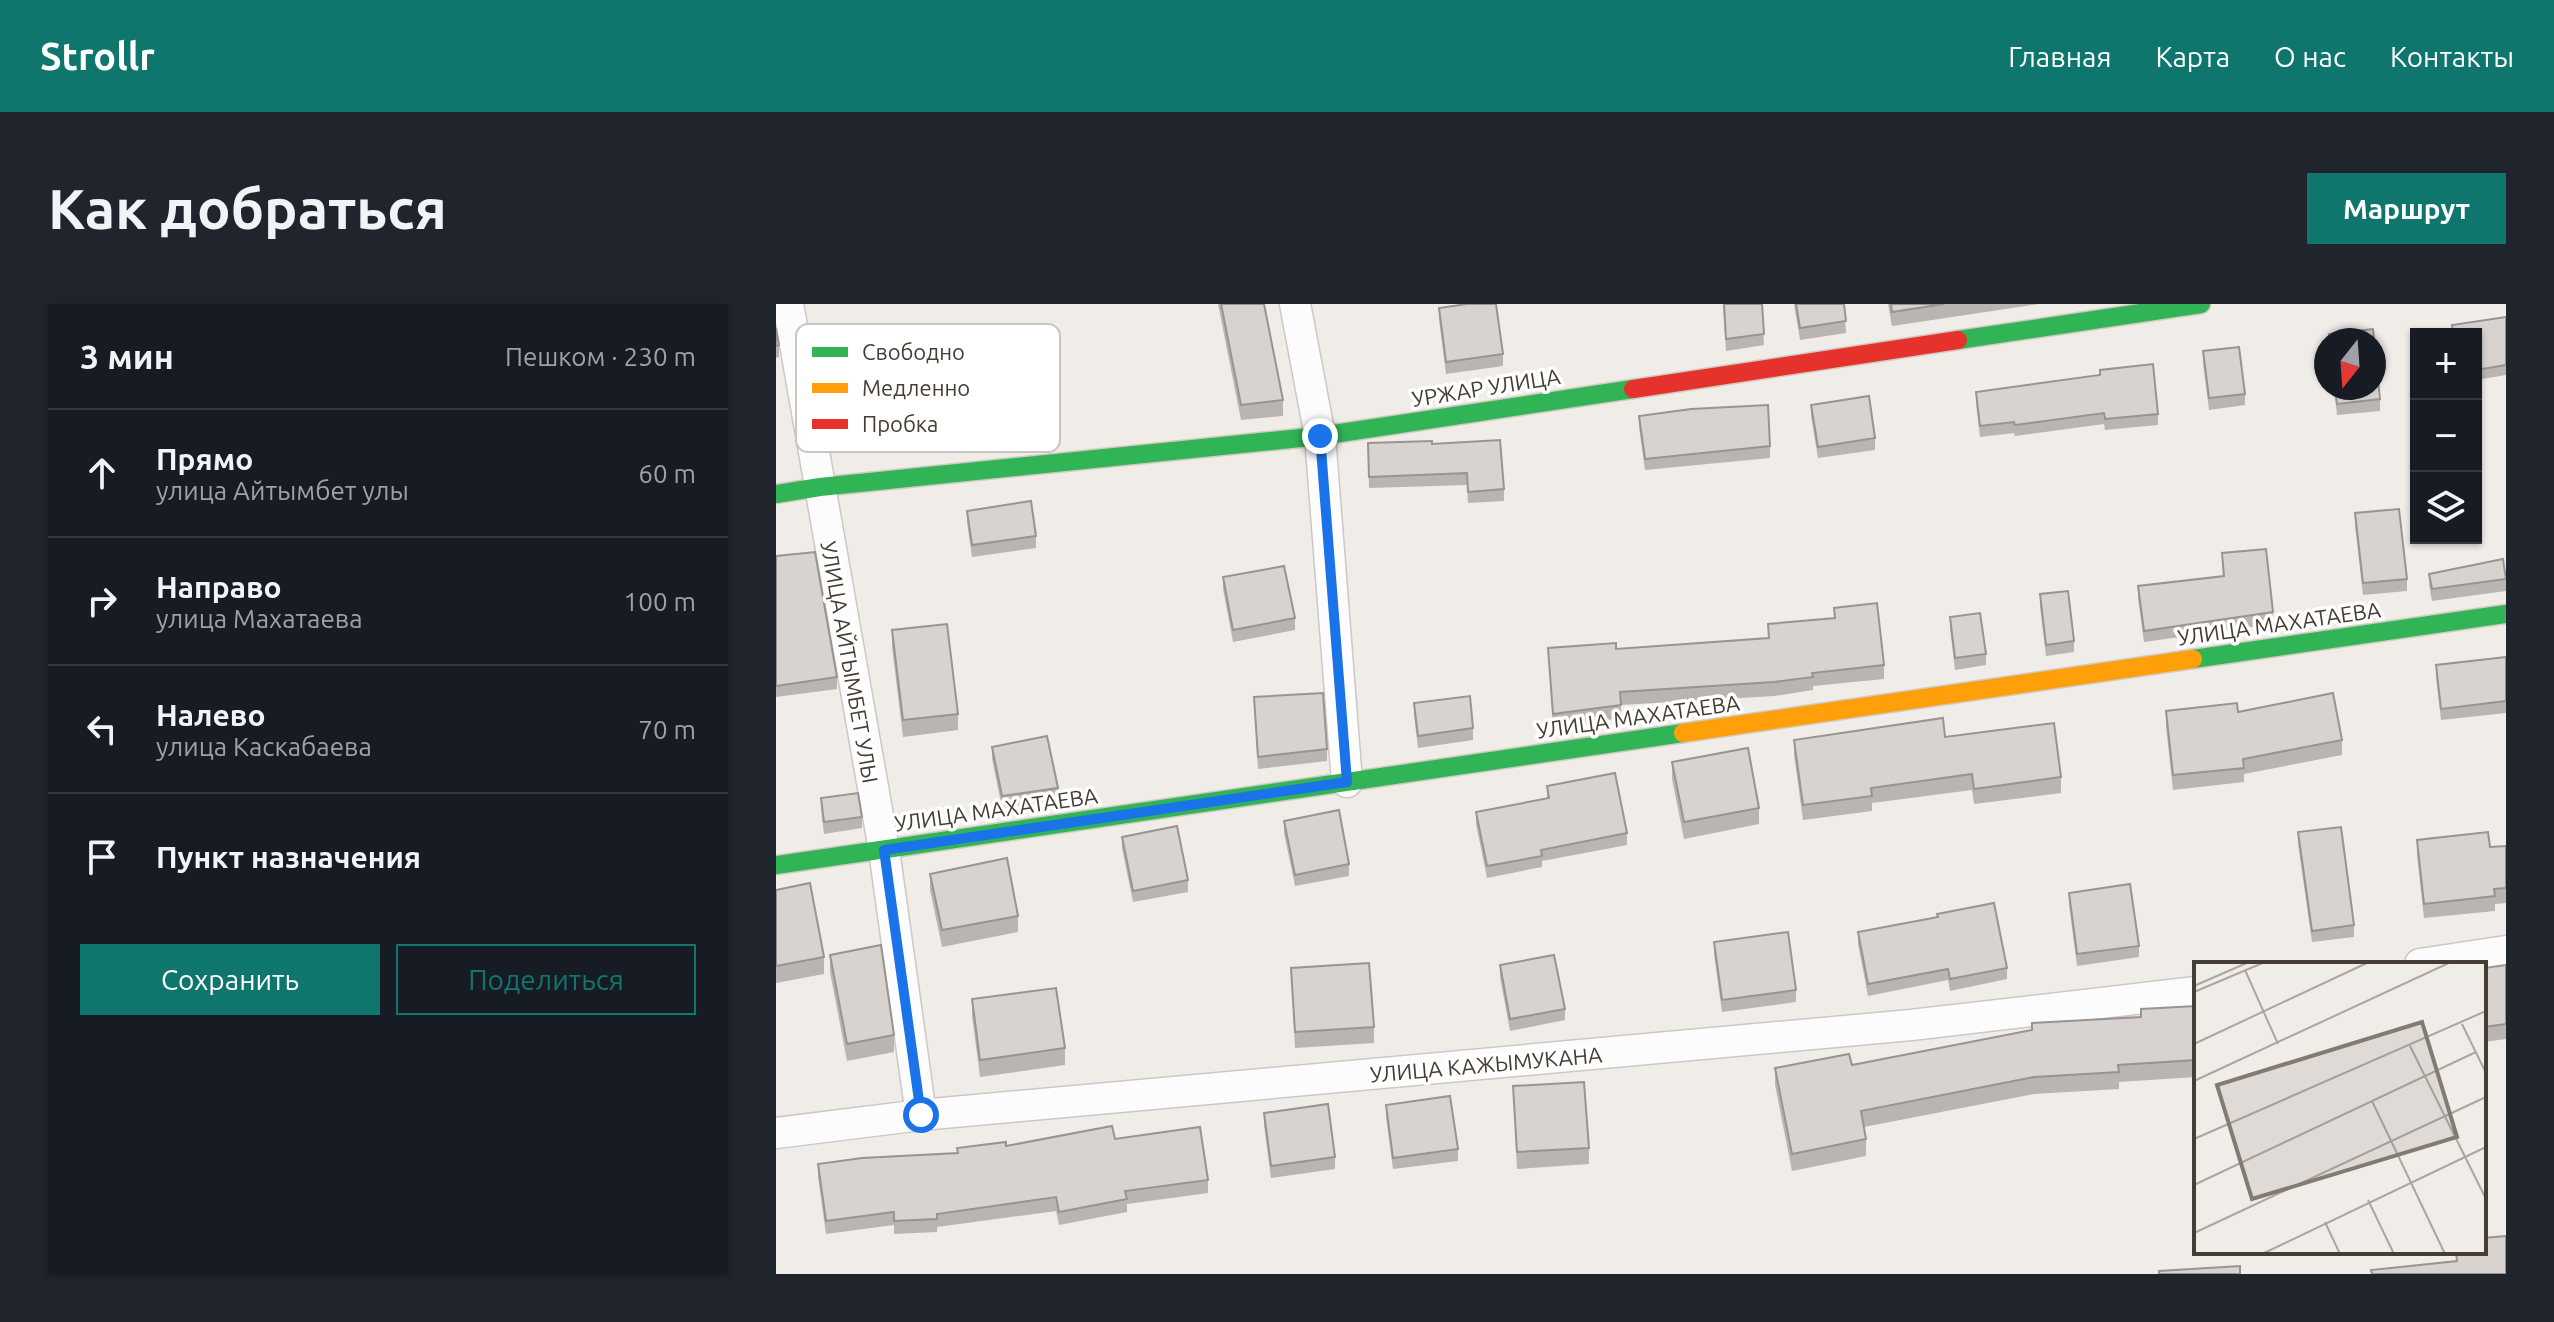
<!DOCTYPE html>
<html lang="ru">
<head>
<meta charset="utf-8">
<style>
  body { margin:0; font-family:Ubuntu,sans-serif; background:#20242c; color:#f1f3f6 }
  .controls { position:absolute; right:24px; top:24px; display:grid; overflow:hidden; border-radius:0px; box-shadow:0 2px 6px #0004 }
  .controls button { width:72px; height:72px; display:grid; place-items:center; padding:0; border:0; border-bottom:2px solid #363941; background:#171b24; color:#f1f3f6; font:40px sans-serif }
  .compass { position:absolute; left:1538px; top:24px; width:72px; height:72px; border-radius:50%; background:#171b24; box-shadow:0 2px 6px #0004; rotate:197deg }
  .stop { position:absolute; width:24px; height:24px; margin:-18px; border:6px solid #1a73e8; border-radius:50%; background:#fff }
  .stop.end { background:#1a73e8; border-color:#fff; box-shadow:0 2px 8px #0008 }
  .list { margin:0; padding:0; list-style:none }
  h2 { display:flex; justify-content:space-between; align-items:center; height:104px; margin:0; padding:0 32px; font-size:34px }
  h2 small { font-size:26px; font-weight:400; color:#9ea1a6 }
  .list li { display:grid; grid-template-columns:52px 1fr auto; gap:24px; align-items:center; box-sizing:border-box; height:128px; padding:0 32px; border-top:2px solid #363941 }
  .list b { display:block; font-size:30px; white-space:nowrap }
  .list p { margin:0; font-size:26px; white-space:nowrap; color:#9ea1a6 }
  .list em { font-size:26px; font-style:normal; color:#9ea1a6 }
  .actions { display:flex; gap:16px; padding:24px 32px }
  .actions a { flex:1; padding:18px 0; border:2px solid #0f766e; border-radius:0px; text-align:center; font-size:28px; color:#0f766e }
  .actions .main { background:#0f766e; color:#fff }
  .icon { flex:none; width:44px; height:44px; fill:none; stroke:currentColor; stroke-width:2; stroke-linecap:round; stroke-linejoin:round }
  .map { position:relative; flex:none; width:1730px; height:970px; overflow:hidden; border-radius:0px }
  header { display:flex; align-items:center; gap:48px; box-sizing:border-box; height:112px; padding:0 40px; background:#0f766e; color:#fff }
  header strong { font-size:38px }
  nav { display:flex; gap:44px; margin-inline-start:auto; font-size:28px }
  .intro { display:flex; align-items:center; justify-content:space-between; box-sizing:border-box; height:192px; padding:0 48px }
  h1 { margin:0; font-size:56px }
  .button { padding:20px 36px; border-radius:0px; background:#0f766e; color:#fff; font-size:28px; font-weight:700 }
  main { display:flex; gap:48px; padding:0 48px }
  aside { flex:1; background:#171b24; border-radius:0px; box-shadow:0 2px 6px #0004 }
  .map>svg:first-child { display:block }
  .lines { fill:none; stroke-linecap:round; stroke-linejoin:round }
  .street-casing { stroke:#ccc8c4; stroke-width:33 }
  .fast-casing { stroke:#d1cac0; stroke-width:21 }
  .slow-casing { stroke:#d1cac0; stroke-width:21 }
  .jam-casing { stroke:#d1cac0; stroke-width:21 }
  .street { stroke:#fdfcfc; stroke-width:30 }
  .fast { stroke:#30b455; stroke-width:18 }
  .slow { stroke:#ff9f0a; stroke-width:18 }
  .jam { stroke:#e5322d; stroke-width:18 }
  .wall { fill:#bab5b2 }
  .building { fill:#d8d3cf; stroke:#979491; stroke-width:2 }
  .route { stroke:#1a73e8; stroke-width:10 }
  .labels { text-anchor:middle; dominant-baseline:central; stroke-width:7; stroke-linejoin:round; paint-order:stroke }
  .street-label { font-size:22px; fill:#463d34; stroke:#fff }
  .inset-road { fill:none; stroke:#aca6a0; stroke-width:2 }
  .view { fill:#827a73; fill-opacity:0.15; stroke:#827a73; stroke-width:4 }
  .inset-edge { fill:none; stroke:#463d34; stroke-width:4 }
  .key { fill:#fff; stroke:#c8c5c2; stroke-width:2 }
  .key-label { font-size:22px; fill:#463d34 }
</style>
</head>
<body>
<header>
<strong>Strollr</strong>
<nav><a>Главная</a><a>Карта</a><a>О нас</a><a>Контакты</a></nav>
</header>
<div class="intro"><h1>Как добраться</h1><a class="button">Маршрут</a></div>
<main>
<aside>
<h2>3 мин<small>Пешком · 230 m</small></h2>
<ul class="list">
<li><svg class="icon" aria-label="ahead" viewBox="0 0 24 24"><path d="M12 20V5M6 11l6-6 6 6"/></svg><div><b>Прямо</b><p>улица Айтымбет улы</p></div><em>60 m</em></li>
<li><svg class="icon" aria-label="right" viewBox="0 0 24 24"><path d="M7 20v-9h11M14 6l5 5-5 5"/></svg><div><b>Направо</b><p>улица Махатаева</p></div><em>100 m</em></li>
<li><svg class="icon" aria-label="left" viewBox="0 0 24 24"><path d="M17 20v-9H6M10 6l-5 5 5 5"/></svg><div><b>Налево</b><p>улица Каскабаева</p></div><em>70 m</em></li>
<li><svg class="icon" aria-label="arrive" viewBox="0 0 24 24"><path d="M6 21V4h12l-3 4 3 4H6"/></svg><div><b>Пункт назначения</b></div></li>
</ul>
<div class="actions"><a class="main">Сохранить</a><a>Поделиться</a></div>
</aside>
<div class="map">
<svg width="1730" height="970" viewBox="0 0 1730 970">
  <rect width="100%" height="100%" fill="#f0ece8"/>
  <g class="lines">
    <defs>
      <g id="street">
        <polyline points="12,0 108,546 145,811"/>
        <polyline points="519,0 544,132 571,478"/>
        <polyline points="1644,660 1730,647"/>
        <polyline points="0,829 145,811 1135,721 1420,688"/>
      </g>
      <g id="fast">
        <polyline points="1182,36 1425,0"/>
        <polyline points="0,190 44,183 544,132 857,85"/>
        <polyline points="1417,355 1730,310"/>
        <polyline points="0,561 907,429"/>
      </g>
      <polyline id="slow" points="907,429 1417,355"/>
      <polyline id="jam" points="857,85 1182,36"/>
    </defs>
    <use href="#street" class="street-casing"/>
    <use href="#fast" class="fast-casing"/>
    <use href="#slow" class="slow-casing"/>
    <use href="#jam" class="jam-casing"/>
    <use href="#street" class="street"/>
    <use href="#fast" class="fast"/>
    <use href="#slow" class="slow"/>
    <use href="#jam" class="jam"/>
  </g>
  <g class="wall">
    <polygon points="442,0 488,0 507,96 507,112 465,116"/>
    <polygon points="947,0 986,0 988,41 950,47"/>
    <polygon points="1018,0 1068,0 1070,29 1024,36"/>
    <polygon points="1112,0 1263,0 1116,22"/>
    <polygon points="663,4 727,50 727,62 670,70 663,15"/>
    <polygon points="1730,13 1730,71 1700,76 1700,30 1676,30 1676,21"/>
    <polygon points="0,24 3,41 3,53 0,54"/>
    <polygon points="1597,25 1604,95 1604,107 1561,111 1558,84 1598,84 1598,36 1553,36 1553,30"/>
    <polygon points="91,28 158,121 158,138 104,145 91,45"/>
    <polygon points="1427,47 1469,90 1469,101 1433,106 1427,59"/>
    <polygon points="1200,88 1382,110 1382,121 1329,126 1328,120 1239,132 1238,129 1204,133 1200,99"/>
    <polygon points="1035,101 1099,134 1099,146 1042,154 1035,112"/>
    <polygon points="863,112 994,142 994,154 869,166 863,123"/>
    <polygon points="592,139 656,140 728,185 728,197 692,199 691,181 593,184"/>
    <polygon points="191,207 260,232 260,244 196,253 191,218"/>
    <polygon points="1579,209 1631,275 1631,287 1587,291 1579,221"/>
    <polygon points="1446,249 1497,308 1497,320 1368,338 1362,294 1362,282 1447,272"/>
    <polygon points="0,252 61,373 61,385 0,393"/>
    <polygon points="1653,270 1730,273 1730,287 1656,297 1653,281"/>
    <polygon points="447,273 519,314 519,326 457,338 447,285"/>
    <polygon points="1264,290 1298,337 1298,348 1270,352 1264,302"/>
    <polygon points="1058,304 1108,361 1108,375 1037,382 1037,386 998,392 845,401 845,414 777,424 772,344 840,345 992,335 992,320 1058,314"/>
    <polygon points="1174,313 1210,350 1210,361 1179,366 1174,324"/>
    <polygon points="116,326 182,410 182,426 127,433 116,343"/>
    <polygon points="1730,353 1730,409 1665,416 1660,373 1660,361"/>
    <polygon points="478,393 551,445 551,457 482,465"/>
    <polygon points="638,399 697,424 697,436 642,444 638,411"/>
    <polygon points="1390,407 1462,408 1566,436 1566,451 1468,470 1468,478 1397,486 1390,422"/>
    <polygon points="1169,433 1285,473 1285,489 1198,500 1196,486 1096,499 1096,507 1027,516 1018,451 1018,436"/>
    <polygon points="216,443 282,484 282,496 226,504 216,455"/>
    <polygon points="896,458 983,504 983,520 908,535 896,475"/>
    <polygon points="771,482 851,529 851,541 766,557 766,563 711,574 700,520 700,508 771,495"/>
    <polygon points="45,494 86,513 86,524 48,530 45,505"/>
    <polygon points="508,517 573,560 573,572 519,582 508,529"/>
    <polygon points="1522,528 1578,621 1578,633 1536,638 1522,540"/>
    <polygon points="346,533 412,576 412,588 357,598 346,544"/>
    <polygon points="1641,536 1714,543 1730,542 1730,599 1719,600 1719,607 1648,614 1641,551"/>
    <polygon points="154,570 242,612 242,628 166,643 154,586"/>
    <polygon points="0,586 48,653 48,670 0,679"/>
    <polygon points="1293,589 1363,642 1363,653 1301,662 1293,600"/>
    <polygon points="1082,628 1231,664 1231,675 1174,687 1172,676 1092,692 1082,640"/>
    <polygon points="938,638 1020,686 1020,698 946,708 938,650"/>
    <polygon points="54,651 118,731 118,748 71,757 54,668"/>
    <polygon points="724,661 789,705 789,716 734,727 724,673"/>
    <polygon points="1730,661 1730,735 1708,738 1708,664"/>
    <polygon points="515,664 598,723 598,739 519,744"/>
    <polygon points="196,695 289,744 289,761 204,773 196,712"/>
    <polygon points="1420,702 1420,773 1343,778 1343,785 1258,790 1088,823 1090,835 1090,852 1016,867 999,781 999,764 1076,761 1365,713"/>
    <polygon points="737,782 813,844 813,860 741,865"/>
    <polygon points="610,801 682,845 682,857 617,865 610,813"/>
    <polygon points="488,809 559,853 559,865 495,874 488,821"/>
    <polygon points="339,835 432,876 432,889 351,900 351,908 283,921 280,907 161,923 161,928 118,930 118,921 50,930 42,873 42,860 181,849 230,842"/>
  </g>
  <g class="building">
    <polygon points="445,0 488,0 507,96 465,101"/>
    <polygon points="691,0 720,0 727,50 670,58 663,4"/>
    <polygon points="948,0 986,0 988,30 950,35"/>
    <polygon points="1020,0 1068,0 1070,17 1024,24"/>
    <polygon points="1115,0 1168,0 1116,8"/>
    <polygon points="1730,13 1730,61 1700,66 1700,30 1677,30 1676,21"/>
    <polygon points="0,24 3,41 0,42"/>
    <polygon points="1597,25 1604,95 1561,100 1559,84 1598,84 1598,36 1554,36 1553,30"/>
    <polygon points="1463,43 1469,90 1433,94 1427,47"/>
    <polygon points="1377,60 1382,110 1329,115 1328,109 1239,121 1238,118 1204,122 1200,88 1324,71 1324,66"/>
    <polygon points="1093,92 1099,134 1042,143 1035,101"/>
    <polygon points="992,101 994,142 869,155 863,112 915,105"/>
    <polygon points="724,136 728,185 692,188 691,169 593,173 592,139 656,137 656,140"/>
    <polygon points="255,197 260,232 196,241 191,207"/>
    <polygon points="1623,205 1631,275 1587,279 1579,209"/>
    <polygon points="1490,245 1497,308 1368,327 1362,282 1448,272 1446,249"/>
    <polygon points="39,248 61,373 0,382 0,252"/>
    <polygon points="1727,255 1730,275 1656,285 1653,270"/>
    <polygon points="508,262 519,314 457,326 447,273"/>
    <polygon points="1292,287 1298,337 1270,341 1264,290"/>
    <polygon points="1101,299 1108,361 1036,369 1037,373 998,378 844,388 845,401 777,410 772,344 840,339 840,345 993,334 992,320 1059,314 1058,304"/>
    <polygon points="1204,309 1210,350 1179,354 1174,313"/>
    <polygon points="171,320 182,410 127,416 116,326"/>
    <polygon points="1730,353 1730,397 1665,405 1660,361"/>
    <polygon points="547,389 551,445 482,453 478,393"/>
    <polygon points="1557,389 1566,436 1467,455 1468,464 1397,471 1390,407 1461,399 1462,408"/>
    <polygon points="694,392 697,424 642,432 638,399"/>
    <polygon points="1167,414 1169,433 1278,419 1285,473 1198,485 1196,470 1095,484 1096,492 1027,501 1018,436"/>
    <polygon points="271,432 282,484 226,492 216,443"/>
    <polygon points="972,444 983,504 908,518 896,458"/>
    <polygon points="839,469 851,529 765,546 766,552 711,562 700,508 773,494 771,482"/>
    <polygon points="82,489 86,513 48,518 45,494"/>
    <polygon points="563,506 573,560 519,571 508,517"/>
    <polygon points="401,522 412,576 357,587 346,533"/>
    <polygon points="1565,523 1578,621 1536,627 1522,528"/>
    <polygon points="1712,528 1714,543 1730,542 1730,584 1718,585 1719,592 1648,600 1641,536"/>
    <polygon points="231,554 242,612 166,626 154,570"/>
    <polygon points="34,579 48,653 0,662 0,586"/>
    <polygon points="1354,580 1363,642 1301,650 1293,589"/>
    <polygon points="1218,599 1231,664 1174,675 1172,665 1092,680 1082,628 1162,613 1161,610"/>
    <polygon points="1012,628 1020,686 946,696 938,638"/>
    <polygon points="105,641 118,731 71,740 54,651"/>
    <polygon points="778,651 789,705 734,715 724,661"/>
    <polygon points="593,659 598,723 519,728 515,664"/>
    <polygon points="1730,661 1730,720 1708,723 1708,664"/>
    <polygon points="280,684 289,744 204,756 196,695"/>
    <polygon points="1420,702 1420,756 1342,761 1343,768 1258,773 1085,807 1090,835 1016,850 999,764 1073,750 1076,761 1256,726 1256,719 1365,713 1365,705"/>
    <polygon points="808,778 813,844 741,848 737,782"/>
    <polygon points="674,792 682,845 617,854 610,801"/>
    <polygon points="552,800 559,853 495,862 488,809"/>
    <polygon points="336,822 339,835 424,823 432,876 349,887 351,895 283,908 280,893 161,910 161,915 118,917 118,908 50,917 42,860 86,854 182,849 181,844 230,838 230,842"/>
    <polygon points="1730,932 1730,970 1596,970 1595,966 1681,957 1680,948 1708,948 1708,934"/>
    <polygon points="1464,962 1464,970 1383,970 1383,967"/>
  </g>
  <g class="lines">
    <polyline class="route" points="145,811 108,546 571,478 544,132"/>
  </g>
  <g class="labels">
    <g class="street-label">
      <text transform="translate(710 83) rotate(-9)">УРЖАР УЛИЦА</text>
      <text transform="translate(1503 319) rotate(-8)">УЛИЦА МАХАТАЕВА</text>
      <text transform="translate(74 358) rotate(80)">УЛИЦА АЙТЫМБЕТ УЛЫ</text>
      <text transform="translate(862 412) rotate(-8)">УЛИЦА МАХАТАЕВА</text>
      <text transform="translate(220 505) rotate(-8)">УЛИЦА МАХАТАЕВА</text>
      <text transform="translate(710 760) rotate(-5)">УЛИЦА КАЖЫМУКАНА</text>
    </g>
  </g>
  <g transform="translate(1418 658)">
    <rect width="292" height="292" fill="#f0ece8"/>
    <path class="inset-road" d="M 51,8 L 84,82M 0,24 L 55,0M 0,30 L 71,0M 268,62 L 292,111M 0,82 L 175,0M 216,84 L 292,237M 0,119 L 257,0M 178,139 L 251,292M 0,177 L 292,49M 0,223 L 282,90M 174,238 L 200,292M 131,260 L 146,292M 0,271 L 292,135M 68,292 L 292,185"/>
    <path class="view" d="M 228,60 L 263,175 L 58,237 L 23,123 Z"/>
    <rect width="292" height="292" class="inset-edge"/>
  </g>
  <rect x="20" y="20" width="264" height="128" rx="12" class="key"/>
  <rect x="36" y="43" width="36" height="10" fill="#30b455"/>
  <rect x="36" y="79" width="36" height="10" fill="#ff9f0a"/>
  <rect x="36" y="115" width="36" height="10" fill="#e5322d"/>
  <g class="key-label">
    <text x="86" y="56">Свободно</text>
    <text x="86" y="92">Медленно</text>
    <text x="86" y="128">Пробка</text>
  </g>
</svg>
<div class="controls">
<button>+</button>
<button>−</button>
<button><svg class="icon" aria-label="layers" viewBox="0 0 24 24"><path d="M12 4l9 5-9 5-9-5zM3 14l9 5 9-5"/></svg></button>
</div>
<svg class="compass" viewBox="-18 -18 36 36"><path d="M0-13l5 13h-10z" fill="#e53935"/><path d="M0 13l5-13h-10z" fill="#9ea1a6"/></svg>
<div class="stop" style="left:145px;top:811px"></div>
<div class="stop end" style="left:544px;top:132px"></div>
</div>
</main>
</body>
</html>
